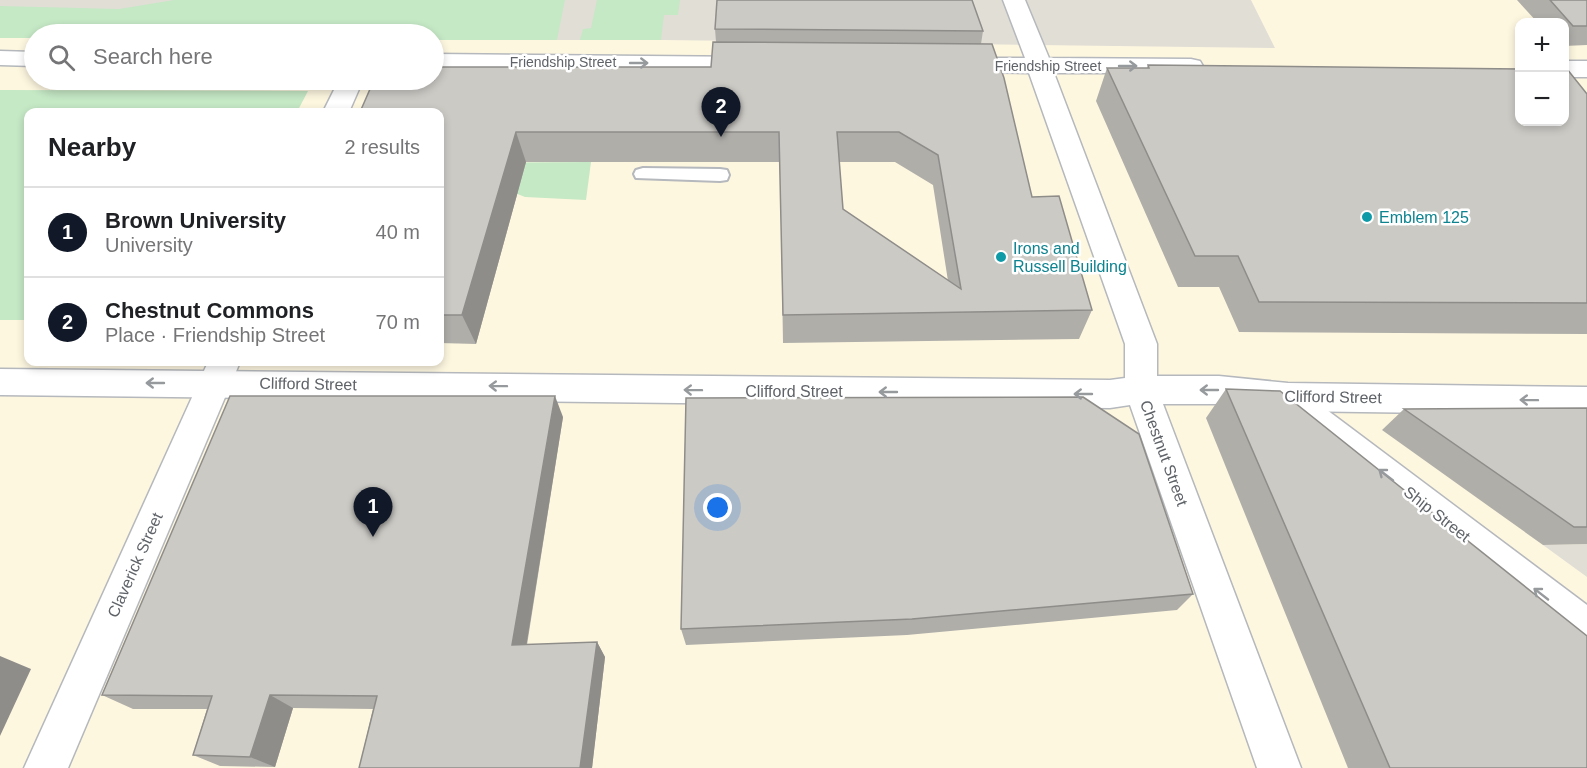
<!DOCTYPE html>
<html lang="en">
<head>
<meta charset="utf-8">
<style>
  body { margin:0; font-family:Helvetica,sans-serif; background:#f2f2f2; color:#202124 }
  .controls { position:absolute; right:18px; top:18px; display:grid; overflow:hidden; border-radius:12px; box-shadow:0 3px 9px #0003 }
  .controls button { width:54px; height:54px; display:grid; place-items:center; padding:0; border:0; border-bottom:2px solid #e0e0e0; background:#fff; color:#202124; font:30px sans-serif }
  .you { position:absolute; left:718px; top:508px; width:21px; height:21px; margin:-15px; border:4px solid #fff; border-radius:50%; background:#1a73e8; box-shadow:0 0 0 9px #1a73e833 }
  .badge { display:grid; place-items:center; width:39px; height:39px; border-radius:50%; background:#111827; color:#fff; font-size:20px; font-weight:700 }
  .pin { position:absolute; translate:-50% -50px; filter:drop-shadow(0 2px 3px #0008) }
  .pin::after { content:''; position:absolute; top:32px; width:21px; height:18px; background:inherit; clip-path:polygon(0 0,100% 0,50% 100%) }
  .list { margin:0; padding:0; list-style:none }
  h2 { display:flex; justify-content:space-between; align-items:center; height:78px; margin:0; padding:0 24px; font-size:26px }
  h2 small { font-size:20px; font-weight:400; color:#757577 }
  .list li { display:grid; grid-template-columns:39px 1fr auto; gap:18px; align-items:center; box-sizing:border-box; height:90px; padding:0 24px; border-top:2px solid #e0e0e0 }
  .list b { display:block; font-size:22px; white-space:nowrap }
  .list p { margin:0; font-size:20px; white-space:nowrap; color:#757577 }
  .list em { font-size:20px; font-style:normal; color:#757577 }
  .icon { flex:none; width:33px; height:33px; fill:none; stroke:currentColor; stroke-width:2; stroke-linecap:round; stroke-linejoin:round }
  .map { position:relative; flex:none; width:1587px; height:768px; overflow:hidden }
  .search { position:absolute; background:#fff; box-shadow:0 3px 9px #0003; left:24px; top:24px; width:420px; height:66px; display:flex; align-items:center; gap:15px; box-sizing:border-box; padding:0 21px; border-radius:33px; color:#757577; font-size:22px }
  .panel { position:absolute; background:#fff; box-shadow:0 3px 9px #0003; left:24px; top:108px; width:420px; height:258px; border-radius:12px }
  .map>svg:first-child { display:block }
  .commercial { fill:#fef7e0; fill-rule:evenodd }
  .education { fill:#e1ded6 }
  .green { fill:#c5e8c5 }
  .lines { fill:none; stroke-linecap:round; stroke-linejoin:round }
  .service-casing { stroke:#b5b8bc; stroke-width:4 }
  .minor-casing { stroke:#b5b8bc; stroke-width:3 }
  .tertiary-casing { stroke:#b5b8bc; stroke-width:3 }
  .service { fill:#fff; fill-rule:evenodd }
  .minor { fill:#fff; fill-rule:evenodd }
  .tertiary { fill:#fff; fill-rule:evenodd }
  .wall { fill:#afaea9; fill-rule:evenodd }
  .shaded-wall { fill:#8f8d8a }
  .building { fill:#cccac5; stroke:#8f8d8a; stroke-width:1.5; fill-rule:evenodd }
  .oneway { stroke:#979a9d }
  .culture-dot { fill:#0f9aa8; stroke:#fff; stroke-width:2 }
  .labels { text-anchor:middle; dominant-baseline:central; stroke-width:5; stroke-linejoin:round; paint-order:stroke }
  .far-street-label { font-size:14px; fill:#5f6368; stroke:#fff }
  .culture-label { font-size:16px; fill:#0d838f; stroke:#fff; text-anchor:start }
  .street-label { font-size:16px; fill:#5f6368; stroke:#fff }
</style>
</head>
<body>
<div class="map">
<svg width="1587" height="768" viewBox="0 0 1587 768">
  <rect width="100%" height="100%" fill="#f1efe8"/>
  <path class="commercial" d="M 0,0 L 1587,0 L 1587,768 L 0,768 ZM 1520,22 L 1564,22 L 1564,122 L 1520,122 ZM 34,34 L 434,34 L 434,80 L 34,80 ZM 28,112 L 440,112 L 440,362 L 28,362 Z"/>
  <g class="education">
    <polygon points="0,0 1251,0 1275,48 661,40 434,40 434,34 34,34 34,38 0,38"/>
    <polygon points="1587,544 1587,577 1543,545"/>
  </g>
  <g class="green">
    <polygon points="174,0 565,0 557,40 434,40 434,34 34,34 34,38 0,38 0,6 119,9"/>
    <polygon points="597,0 680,0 678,15 664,15 661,40 580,40 583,29 591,28"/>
    <polygon points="0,90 308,91 297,112 28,112 28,320 0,320"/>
    <polygon points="591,162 586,200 525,197 440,163"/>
  </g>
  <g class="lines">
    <defs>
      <polygon id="service" points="643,168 720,169 727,170 729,175 727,180 720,181 636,178 634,174 636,170"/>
      <g id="minor">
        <polygon points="339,80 363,80 349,112 323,112"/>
        <polygon points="208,362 240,362 68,768 24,768"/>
        <polygon points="1315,406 1327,410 1587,605 1587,648 1573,643 1303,430 1298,420 1303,410"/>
      </g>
      <g id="tertiary">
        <polygon points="1003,0 1025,0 1049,58 1191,59 1200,61 1203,66 1200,71 1191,73 1054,73 1157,344 1157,376 1219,376 1288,383 1587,387 1587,415 1288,411 1219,404 1163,404 1301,768 1257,768 1130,405 1110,408 0,395 0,369 1110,380 1125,378 1125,344 1029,73 954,72 945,70 942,65 945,60 954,58 1025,58"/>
        <polygon points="0,51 34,52 34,66 0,65"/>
        <polygon points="434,54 756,57 765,59 768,64 765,69 756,71 434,68"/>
        <rect x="1564" y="61" width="23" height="16"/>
      </g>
    </defs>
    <use href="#service" class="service-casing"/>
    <use href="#minor" class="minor-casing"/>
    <use href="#tertiary" class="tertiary-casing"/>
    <use href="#service" class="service"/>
    <use href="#minor" class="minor"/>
    <use href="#tertiary" class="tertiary"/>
  </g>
  <g class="wall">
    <polygon points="1517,0 1587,0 1587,45 1564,46 1564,22 1537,22"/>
    <path d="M 715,29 L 983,31 L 981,44 L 1032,197 L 1092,310 L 1079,339 L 783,343 L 780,162 L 526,162 L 476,344 L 440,343 L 440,112 L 711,67 L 716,42 ZM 839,162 L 895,162 L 933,185 L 948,281 L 843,209 Z"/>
    <polygon points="1148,65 1587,94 1587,334 1239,332 1219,287 1178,287 1096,101 1107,68 1147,68"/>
    <polygon points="1226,389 1587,768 1348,768 1206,418"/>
    <polygon points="1587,408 1587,544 1543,545 1382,430 1404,409"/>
    <polygon points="563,417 527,645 597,642 605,657 592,768 359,768 373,709 293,708 275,767 220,766 193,755 207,709 133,709 102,695"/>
    <polygon points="1193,594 1177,610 907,635 686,645 681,629"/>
  </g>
  <g class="shaded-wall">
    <polygon points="516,132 526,162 476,344 462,315"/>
    <polygon points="555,396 563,417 524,660 512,645"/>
    <polygon points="597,642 605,657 592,768 580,768"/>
    <polygon points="0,656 31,669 0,736"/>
    <polygon points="270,695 293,708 275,767 250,757"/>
  </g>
  <g class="building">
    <polygon points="717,0 972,0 983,31 715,29"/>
    <polygon points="1550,0 1587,0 1587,26 1573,26"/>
    <path d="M 713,42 L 992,44 L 1004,78 L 1032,197 L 1059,196 L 1092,310 L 783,315 L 779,132 L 516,132 L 462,315 L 440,315 L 440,112 L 360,112 L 374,80 L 434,80 L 434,67 L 711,67 ZM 837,132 L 899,132 L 938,155 L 961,289 L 843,209 Z"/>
    <polygon points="1148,65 1520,69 1520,122 1564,122 1564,69 1567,69 1587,94 1587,303 1259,302 1238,256 1195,256 1107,68 1149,68"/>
    <polygon points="1226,389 1280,391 1587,636 1587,768 1390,768"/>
    <polygon points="230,396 555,396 512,645 597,642 580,768 359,768 377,696 270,695 250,757 193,755 212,696 102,695"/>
    <polygon points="1083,397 1139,434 1193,594 912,619 681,629 686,398"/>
    <polygon points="1587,408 1587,527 1574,527 1404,409"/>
  </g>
  <defs><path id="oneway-shaft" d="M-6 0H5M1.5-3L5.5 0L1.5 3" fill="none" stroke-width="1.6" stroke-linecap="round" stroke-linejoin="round" transform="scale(1.5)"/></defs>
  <g class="oneway">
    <use href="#oneway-shaft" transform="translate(639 63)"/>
    <use href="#oneway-shaft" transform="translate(1128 66)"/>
    <use href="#oneway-shaft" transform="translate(155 383) rotate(-180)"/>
    <use href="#oneway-shaft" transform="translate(498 386) rotate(-179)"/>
    <use href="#oneway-shaft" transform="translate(693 390) rotate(-179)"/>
    <use href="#oneway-shaft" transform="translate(1209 390) rotate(-180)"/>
    <use href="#oneway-shaft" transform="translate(888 392) rotate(-180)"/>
    <use href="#oneway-shaft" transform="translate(1083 394) rotate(-180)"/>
    <use href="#oneway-shaft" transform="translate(1529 400) rotate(-179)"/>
    <use href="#oneway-shaft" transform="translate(1386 475) rotate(-142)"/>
    <use href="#oneway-shaft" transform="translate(1541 594) rotate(-142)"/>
  </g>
  <g class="culture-dot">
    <circle cx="1367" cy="217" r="6"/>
    <circle cx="1001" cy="257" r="6"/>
  </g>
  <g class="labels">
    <g class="far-street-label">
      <text x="563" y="62">Friendship Street</text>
      <text x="1048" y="66">Friendship Street</text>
    </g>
    <g class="culture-label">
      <text x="1379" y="217">Emblem 125</text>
      <text x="1013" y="248">Irons and<tspan x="1013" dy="18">Russell Building</tspan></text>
    </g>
    <g class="street-label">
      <text transform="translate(308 384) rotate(1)">Clifford Street</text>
      <text x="794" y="391">Clifford Street</text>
      <text transform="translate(1333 397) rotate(1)">Clifford Street</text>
      <text transform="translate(1164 453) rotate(70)">Chestnut Street</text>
      <text transform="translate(1437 514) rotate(38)">Ship Street</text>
      <text transform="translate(135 565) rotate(-66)">Claverick Street</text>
    </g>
  </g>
</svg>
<div class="controls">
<button>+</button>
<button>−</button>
</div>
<div class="you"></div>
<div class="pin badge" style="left:373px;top:537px">1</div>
<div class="pin badge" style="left:721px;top:137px">2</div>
<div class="search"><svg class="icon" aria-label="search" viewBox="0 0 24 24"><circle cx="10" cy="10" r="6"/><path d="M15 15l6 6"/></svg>Search here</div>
<section class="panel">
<h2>Nearby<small>2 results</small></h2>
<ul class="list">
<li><span class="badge">1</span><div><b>Brown University</b><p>University</p></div><em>40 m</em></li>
<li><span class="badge">2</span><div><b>Chestnut Commons</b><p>Place · Friendship Street</p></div><em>70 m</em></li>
</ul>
</section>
</div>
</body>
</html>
